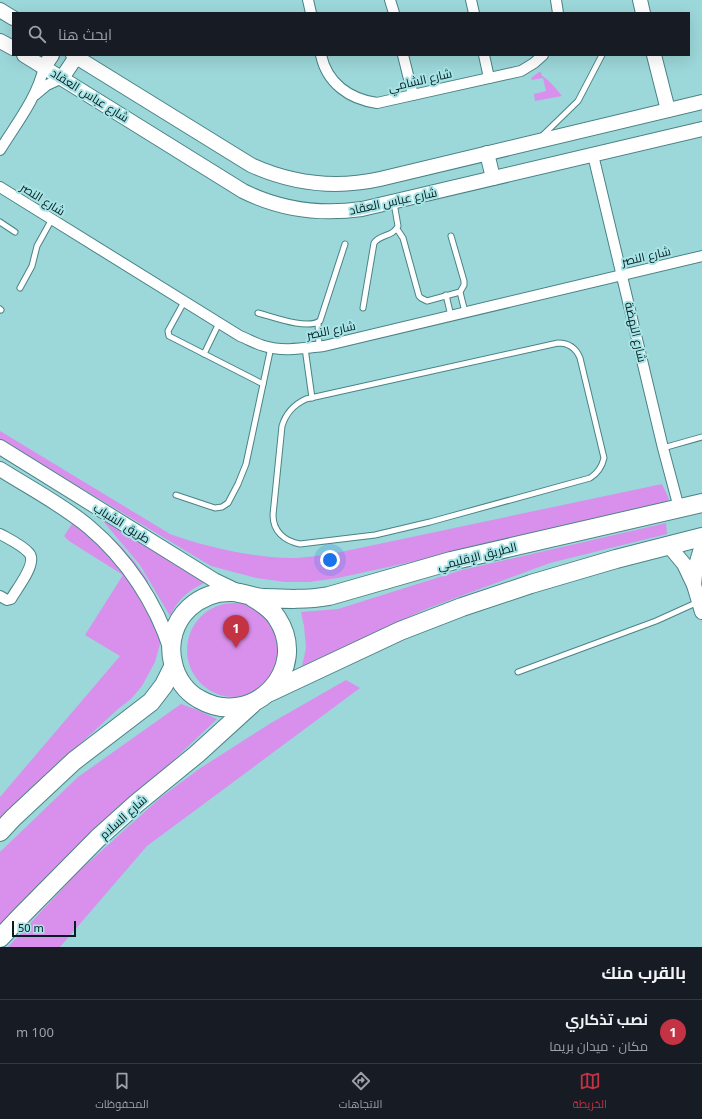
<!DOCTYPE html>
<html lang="ar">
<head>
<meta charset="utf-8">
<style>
  body { margin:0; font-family:"Noto Sans",Cairo,sans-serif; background:#242831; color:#f1f3f6; direction:rtl }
  .scale { position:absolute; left:12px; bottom:10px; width:64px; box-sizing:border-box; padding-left:4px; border:2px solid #051e1f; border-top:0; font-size:11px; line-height:14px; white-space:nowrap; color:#051e1f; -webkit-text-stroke:3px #a8e4e6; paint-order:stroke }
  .you { position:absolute; left:330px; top:560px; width:14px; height:14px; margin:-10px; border:3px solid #fff; border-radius:50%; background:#1a73e8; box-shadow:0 0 0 6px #1a73e833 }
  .badge { display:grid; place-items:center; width:26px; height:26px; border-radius:50%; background:#c33344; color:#fff; font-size:13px; font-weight:700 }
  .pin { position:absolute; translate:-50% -33px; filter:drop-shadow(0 1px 2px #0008) }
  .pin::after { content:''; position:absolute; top:21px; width:14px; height:12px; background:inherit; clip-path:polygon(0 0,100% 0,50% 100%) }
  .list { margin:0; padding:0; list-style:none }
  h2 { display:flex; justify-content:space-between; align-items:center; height:52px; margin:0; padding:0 16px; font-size:17px }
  h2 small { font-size:13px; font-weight:400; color:#9ea1a6 }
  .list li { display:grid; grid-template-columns:26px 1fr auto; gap:12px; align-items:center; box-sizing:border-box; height:64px; padding:0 16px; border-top:1px solid #363941 }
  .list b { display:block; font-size:15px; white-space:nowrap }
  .list p { margin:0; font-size:13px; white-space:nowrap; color:#9ea1a6 }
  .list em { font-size:13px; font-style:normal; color:#9ea1a6 }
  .icon { flex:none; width:22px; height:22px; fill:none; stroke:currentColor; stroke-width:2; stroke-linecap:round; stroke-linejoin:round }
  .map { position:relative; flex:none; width:702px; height:947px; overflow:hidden; direction:ltr }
  .search { position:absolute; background:#171b24; box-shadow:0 4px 16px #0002; left:12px; right:12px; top:12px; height:44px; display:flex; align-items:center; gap:10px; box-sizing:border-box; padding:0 14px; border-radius:0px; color:#9ea1a6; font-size:15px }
  .sheet { height:116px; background:#171b24 }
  nav { display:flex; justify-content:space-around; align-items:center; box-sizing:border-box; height:56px; border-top:1px solid #363941; background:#171b24; font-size:11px; color:#9ea1a6 }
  nav a { display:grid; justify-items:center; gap:2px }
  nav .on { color:#c33344 }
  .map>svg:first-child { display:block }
  .green { fill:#d990ec }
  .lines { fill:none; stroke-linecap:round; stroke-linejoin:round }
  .lane-casing { stroke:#4a8386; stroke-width:7 }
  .street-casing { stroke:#4a8386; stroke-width:12 }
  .secondary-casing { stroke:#4a8386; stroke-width:16 }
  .highway-casing { stroke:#4a8386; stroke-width:20 }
  .lane { stroke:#fff; stroke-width:5 }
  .street { stroke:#fff; stroke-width:10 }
  .secondary { stroke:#fff; stroke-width:14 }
  .highway { stroke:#fff; stroke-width:18 }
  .labels { text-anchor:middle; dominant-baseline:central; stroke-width:4; stroke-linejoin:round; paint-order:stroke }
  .street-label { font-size:12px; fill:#051e1f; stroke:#a8e4e6 }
</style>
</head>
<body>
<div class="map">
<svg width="702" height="947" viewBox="0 0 702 947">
  <rect width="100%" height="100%" fill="#9cd7d9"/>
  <g class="green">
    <path d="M 539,72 L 542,73 L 541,75 C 550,81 555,87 562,96 L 535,101 L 534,94 L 546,91 L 543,78 L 532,80 L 531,78 Z"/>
    <path d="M 0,431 L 170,534 C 205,547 259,559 297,558 C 310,557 323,555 336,553 L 662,484 L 669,499 L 662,507 L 338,578 L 309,582 L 285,582 L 256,578 L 211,566 L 0,439 Z"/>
    <polygon points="80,512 100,527 117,542 134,561 147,579 160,619 160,644 155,662 142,686 131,699 118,709 56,766 0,821 0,797 120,656 85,635 123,575 69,541 64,536"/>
    <path d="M 98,515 L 206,582 C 188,591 179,598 170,616 L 140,565 Z"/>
    <polygon points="666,523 667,534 550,563 426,609 302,666 306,648 304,626 301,612 338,609 462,570"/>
    <circle cx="234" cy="650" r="47"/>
    <polygon points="346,680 360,688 147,846 60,947 8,947 78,872 160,798 199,769 271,723"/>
    <polygon points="181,704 195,709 217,719 48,879 0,932 0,852 78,777"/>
  </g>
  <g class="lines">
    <defs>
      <g id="lane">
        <polyline points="541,137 578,101 602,55"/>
        <polyline points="0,222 15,232"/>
        <polyline points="397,229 403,238 419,296 421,298 427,301 460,292 464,285 464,281 451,236"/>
        <polyline points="20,288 32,266 37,246 52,219"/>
        <polyline points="460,292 465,312"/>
        <polyline points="446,295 451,316"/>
        <polyline points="184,302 168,331 169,336 263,384"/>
        <path d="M 363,308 L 374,243 C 380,234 393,237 398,226 L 394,203"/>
        <polyline points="0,309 1,310"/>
        <path d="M 258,313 C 273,317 307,330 320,321 L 345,244"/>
        <polyline points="318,322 319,347"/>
        <path d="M 558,343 C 569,343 576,348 580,358 L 604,458 C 602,467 598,473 590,478 L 430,522 L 375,535 L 300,544 C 284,541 273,531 273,515 L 282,426 C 286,413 293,405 306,399 Z"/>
        <polyline points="305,348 312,398"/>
        <polyline points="204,354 219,323"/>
        <polyline points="663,448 702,437"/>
        <polyline points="176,495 215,508 222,507 228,503 238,484 246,464 271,347"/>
        <polyline points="518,672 656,621 698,602"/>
      </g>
      <g id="street">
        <polyline points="308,0 311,13"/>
        <polyline points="390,0 394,13"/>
        <polyline points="471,0 474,13"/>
        <polyline points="556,0 558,13"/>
        <path d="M 321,55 C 327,83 349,99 377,103 L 521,71 L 534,63 L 543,55"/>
        <polyline points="403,55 413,95"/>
        <polyline points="484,55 489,78"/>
        <polyline points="35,95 47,85 62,78"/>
        <path d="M 0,150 C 16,124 37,98 44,67"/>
        <polyline points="593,155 663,448 679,508"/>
        <path d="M 0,187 L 240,336 C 248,339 256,344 264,346 C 283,352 304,348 324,346 L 702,256"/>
        <path d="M 0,534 C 9,539 22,545 29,553 C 38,563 17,588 11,599 L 7,600 L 0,596"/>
      </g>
      <g id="secondary">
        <polyline points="640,0 643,13"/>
        <polyline points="0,10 13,18"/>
        <polyline points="0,41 13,48"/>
        <path d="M 24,55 L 243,191 C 281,210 320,215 362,209 L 702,129"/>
        <path d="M 73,55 L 251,165 C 293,184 335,189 380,179 L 702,102"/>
        <polyline points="654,55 668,110"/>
        <polyline points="44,67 52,55"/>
        <polyline points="62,78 76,57"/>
        <polyline points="487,153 493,178"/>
        <polyline points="0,447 214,580 239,592"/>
        <path d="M 0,469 C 30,488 63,505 89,527 C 127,559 156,603 171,650"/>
        <polyline points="669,546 684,564 694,585 702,612"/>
        <polyline points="694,585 696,565 702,545"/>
      </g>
      <g id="highway">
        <path d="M 252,597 C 261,603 271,608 277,618 C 311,670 252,730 199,699 C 186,692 176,678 173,663 C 168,643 174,622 189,608 C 201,597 217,591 233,592 C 243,593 253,597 263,598 C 286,599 307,600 329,596 L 451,561 L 702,503"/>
        <polyline points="270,692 400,631 462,607 531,584 616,559 702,537"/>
        <polyline points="0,832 13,818 74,761 151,702 164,685 173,667"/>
        <polyline points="0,938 20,917 98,838 137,803 197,754 252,704"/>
      </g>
    </defs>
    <use href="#lane" class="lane-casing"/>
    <use href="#street" class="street-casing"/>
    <use href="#secondary" class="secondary-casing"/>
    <use href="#highway" class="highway-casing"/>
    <use href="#lane" class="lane"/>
    <use href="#street" class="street"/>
    <use href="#secondary" class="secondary"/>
    <use href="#highway" class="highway"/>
  </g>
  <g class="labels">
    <g class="street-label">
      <text transform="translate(420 80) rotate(-13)">شارع الشامي</text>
      <text transform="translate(90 95) rotate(32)">شارع عباس العقاد</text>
      <text transform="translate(43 199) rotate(32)">شارع النصر</text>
      <text transform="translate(393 201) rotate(-12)">شارع عباس العقاد</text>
      <text transform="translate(646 256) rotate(-13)">شارع النصر</text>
      <text transform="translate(331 330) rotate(-11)">شارع النصر</text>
      <text transform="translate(636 332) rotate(77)">شارع النهضة</text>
      <text transform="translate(122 523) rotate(32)">طريق الشباب</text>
      <text transform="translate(477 556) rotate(-14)">الطريق الإقليمي</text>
      <text transform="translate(123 817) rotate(-42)">شارع السلام</text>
    </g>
  </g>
</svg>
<div class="scale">50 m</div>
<div class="you"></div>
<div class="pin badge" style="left:236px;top:648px">1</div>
<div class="search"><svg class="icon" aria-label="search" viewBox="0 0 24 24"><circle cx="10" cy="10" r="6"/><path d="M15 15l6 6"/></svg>ابحث هنا</div>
</div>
<section class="sheet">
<h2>بالقرب منك<small></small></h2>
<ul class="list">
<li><span class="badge">1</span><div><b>نصب تذكاري</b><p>مكان · ميدان بريما</p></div><em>100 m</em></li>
</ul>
</section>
<nav>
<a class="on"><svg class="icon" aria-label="map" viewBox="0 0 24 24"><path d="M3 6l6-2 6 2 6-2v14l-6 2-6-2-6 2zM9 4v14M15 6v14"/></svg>الخريطة</a>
<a><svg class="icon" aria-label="directions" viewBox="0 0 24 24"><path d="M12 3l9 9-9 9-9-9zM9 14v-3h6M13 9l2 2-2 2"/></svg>الاتجاهات</a>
<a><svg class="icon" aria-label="saved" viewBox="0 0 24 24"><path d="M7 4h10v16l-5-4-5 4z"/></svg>المحفوظات</a>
</nav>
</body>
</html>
